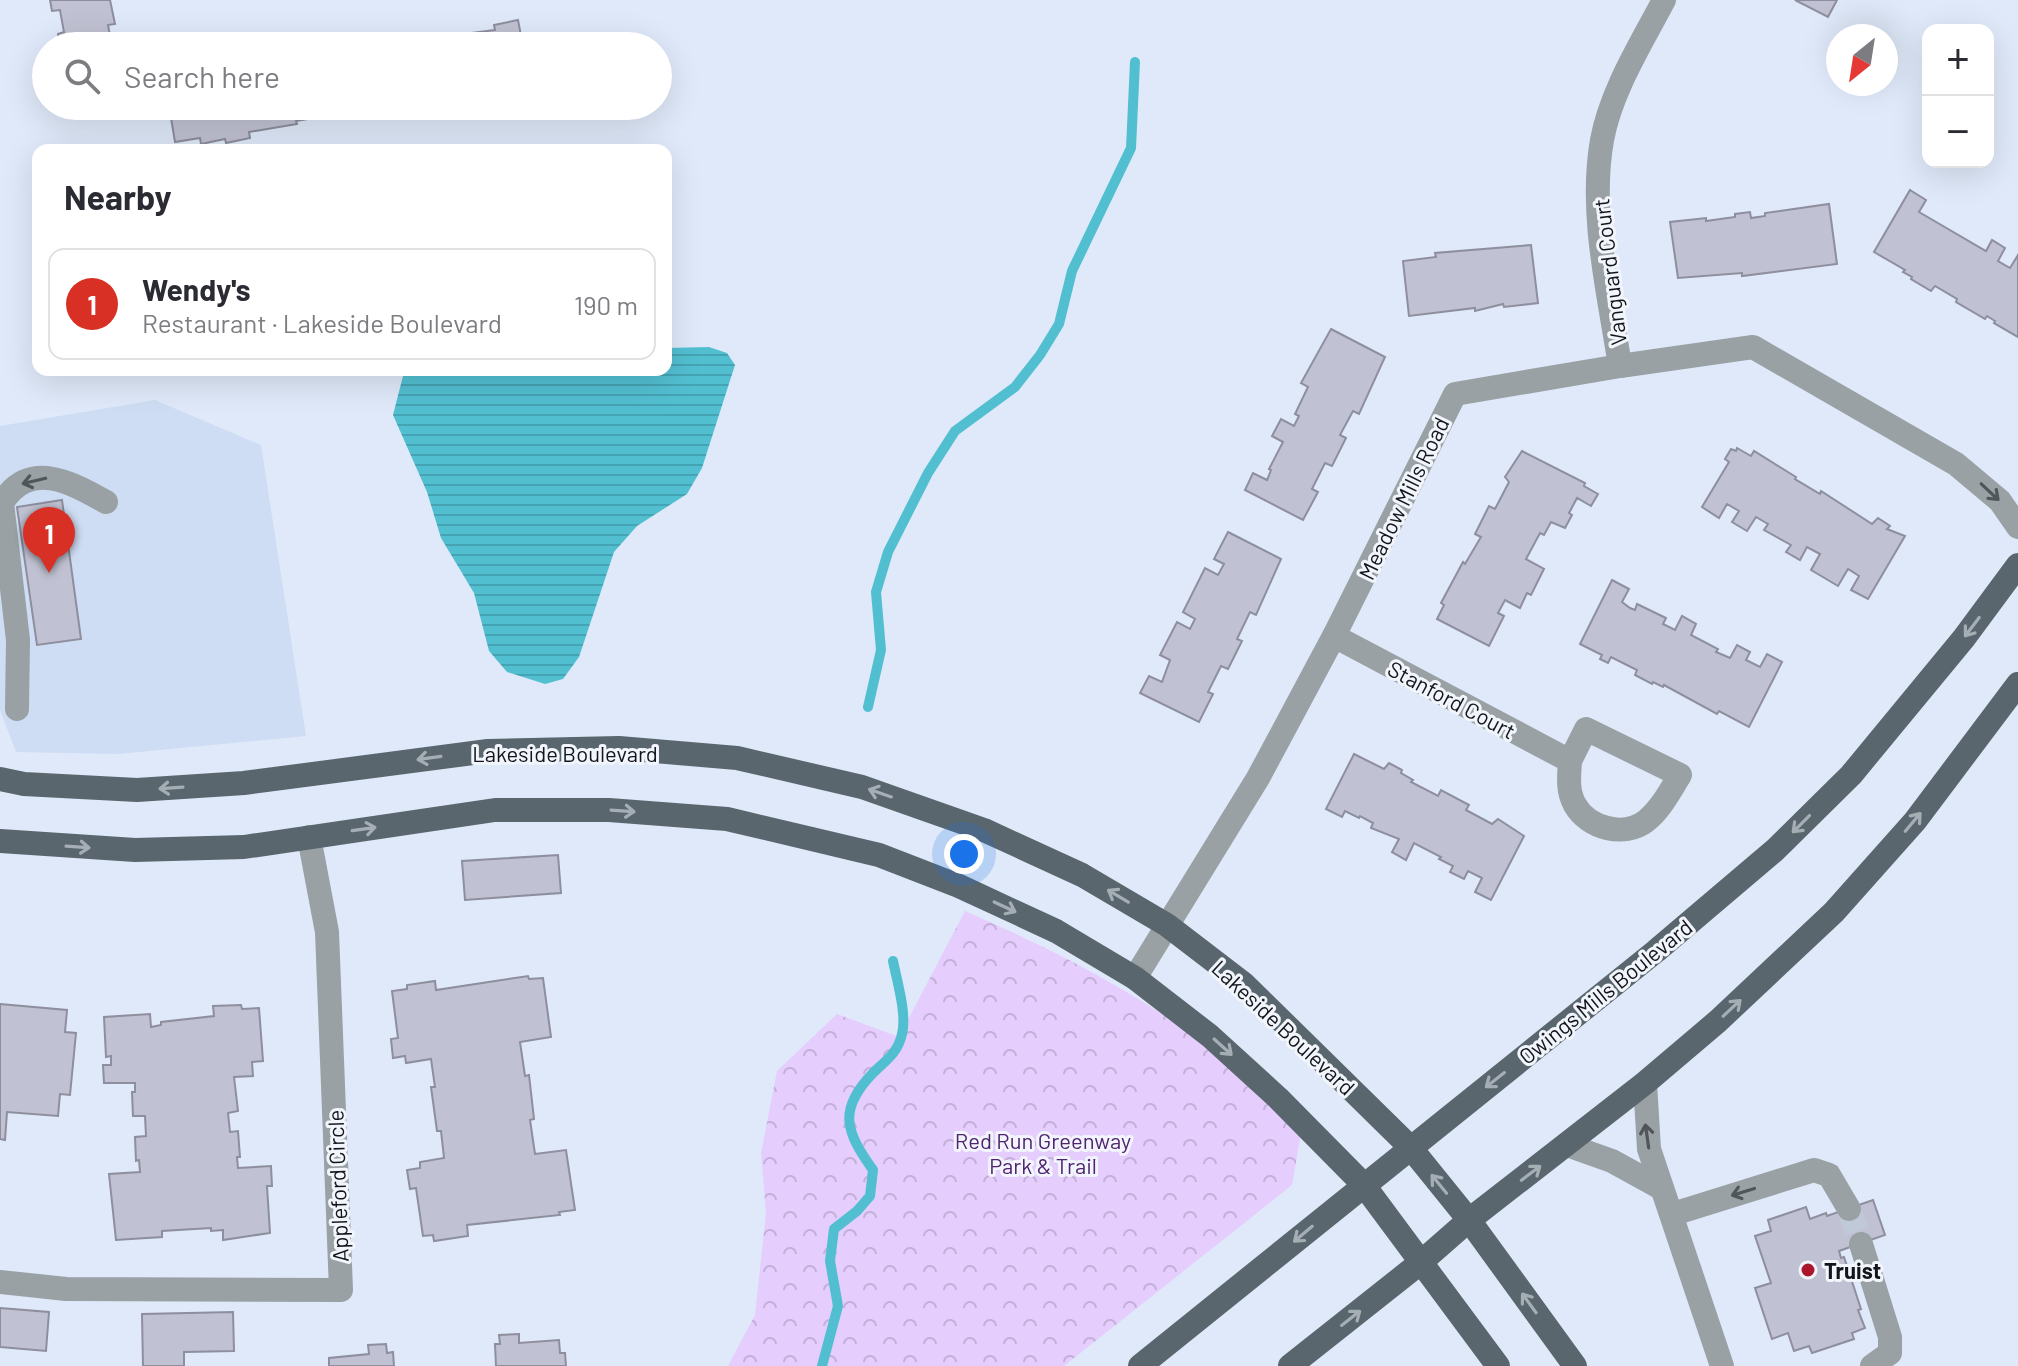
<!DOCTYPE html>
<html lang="en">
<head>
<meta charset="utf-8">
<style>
  body { margin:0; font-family:Barlow,sans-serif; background:#f2f2f3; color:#2b2b33 }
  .controls { position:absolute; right:24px; top:24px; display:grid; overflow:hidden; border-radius:16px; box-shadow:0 8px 32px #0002 }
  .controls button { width:72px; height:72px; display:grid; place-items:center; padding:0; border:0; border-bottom:2px solid #e1e1e2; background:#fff; color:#2b2b33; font:40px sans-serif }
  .compass { position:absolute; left:1826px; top:24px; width:72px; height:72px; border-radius:50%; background:#fff; box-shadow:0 8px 32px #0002; rotate:210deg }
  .you { position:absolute; left:964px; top:854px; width:28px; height:28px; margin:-20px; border:6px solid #fff; border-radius:50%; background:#1a73e8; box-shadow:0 0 0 12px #1a73e833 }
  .badge { display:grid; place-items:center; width:52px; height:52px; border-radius:50%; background:#d93025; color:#fff; font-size:26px; font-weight:700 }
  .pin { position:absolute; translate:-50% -66px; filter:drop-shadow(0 2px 4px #0008) }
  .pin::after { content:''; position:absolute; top:42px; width:28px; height:24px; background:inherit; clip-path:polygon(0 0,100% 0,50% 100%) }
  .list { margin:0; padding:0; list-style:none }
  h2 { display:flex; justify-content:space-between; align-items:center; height:104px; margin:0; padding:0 32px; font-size:34px }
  h2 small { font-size:26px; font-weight:400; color:#7c7c81 }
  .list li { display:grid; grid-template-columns:52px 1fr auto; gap:24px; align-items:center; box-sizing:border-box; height:112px; margin:0 16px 16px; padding:0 16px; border:2px solid #e1e1e2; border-radius:16px }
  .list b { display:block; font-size:30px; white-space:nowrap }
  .list p { margin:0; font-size:26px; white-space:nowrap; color:#7c7c81 }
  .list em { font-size:26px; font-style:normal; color:#7c7c81 }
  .icon { flex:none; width:44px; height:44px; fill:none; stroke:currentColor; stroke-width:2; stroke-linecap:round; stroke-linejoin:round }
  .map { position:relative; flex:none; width:2018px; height:1366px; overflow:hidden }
  .search { position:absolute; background:#fff; box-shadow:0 8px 32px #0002; left:32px; top:32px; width:640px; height:88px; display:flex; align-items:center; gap:20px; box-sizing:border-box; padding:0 28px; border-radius:44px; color:#7c7c81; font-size:30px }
  .panel { position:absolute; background:#fff; box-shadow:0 8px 32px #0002; left:32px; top:144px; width:640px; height:232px; border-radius:16px }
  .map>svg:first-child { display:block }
  .built { fill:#ceddf3 }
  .forest { fill:url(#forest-crowns) }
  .water { fill:url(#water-rules) }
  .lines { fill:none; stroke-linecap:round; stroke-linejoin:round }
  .stream { stroke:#52bfd1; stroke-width:10 }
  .building { fill:#c0c1d2; stroke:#8d8e9e; stroke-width:2 }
  .minor-tunnel { stroke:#c0c9d8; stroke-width:24; stroke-dasharray:24 12; stroke-linecap:butt }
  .minor { stroke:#99a1a5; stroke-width:24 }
  .major { stroke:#59666e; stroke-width:24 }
  .oneway { stroke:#4f5559 }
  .oneway2 { stroke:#a6aeb5 }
  .poi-dot { fill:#ab162c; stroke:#f2f6fc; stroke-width:3 }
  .labels { text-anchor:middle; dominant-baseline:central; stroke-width:6; stroke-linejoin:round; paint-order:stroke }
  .street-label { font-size:22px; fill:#12161b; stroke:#f2f6fc }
  .park-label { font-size:22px; fill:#502371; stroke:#f2f6fc }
  .poi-label { font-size:22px; font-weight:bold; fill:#12161b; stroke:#f2f6fc; text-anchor:start }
</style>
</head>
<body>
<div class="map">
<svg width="2018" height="1366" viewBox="0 0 2018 1366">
  <defs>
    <pattern id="forest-crowns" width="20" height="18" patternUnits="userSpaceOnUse" patternTransform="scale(2)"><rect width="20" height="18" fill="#e5cdfd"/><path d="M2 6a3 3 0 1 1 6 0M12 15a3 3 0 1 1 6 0" fill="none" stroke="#c3afd8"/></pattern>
    <pattern id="water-rules" width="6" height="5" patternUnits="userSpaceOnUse" patternTransform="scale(2)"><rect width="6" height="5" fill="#52bfd1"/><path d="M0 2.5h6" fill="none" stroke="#46a3b3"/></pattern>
  </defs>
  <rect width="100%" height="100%" fill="#dfe9f9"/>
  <polygon class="built" points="155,400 261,445 306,736 118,754 16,752 0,710 0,426"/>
  <path class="forest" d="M 965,911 C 1031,940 1093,970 1154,1009 C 1207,1043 1254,1086 1302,1127 L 1292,1185 L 1064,1366 L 728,1366 L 755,1315 L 766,1213 L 761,1153 L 777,1071 L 837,1014 L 899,1037 Z"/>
  <polygon class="water" points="709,347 727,353 735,365 702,468 687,494 637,526 614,552 579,657 563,679 545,684 507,672 489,651 474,593 441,538 427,492 393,415 403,376 413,370 666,370 666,348"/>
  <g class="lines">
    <g class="stream">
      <polyline points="868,707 881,650 876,592 888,552 928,473 955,431 1015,387 1040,355 1059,324 1072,271 1131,148 1135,62"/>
      <path d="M 822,1366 L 838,1306 L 830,1261 L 834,1229 L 857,1211 L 870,1196 L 873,1170 C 846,1132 837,1110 873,1073 C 885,1061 898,1053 902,1034 C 907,1014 897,981 893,961"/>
    </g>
  </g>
  <g class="building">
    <polygon points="50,0 110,0 115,24 108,25 112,46 60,46 58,34 64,32 60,10 52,11"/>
    <polygon points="1795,0 1837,0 1828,17"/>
    <polygon points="518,20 523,46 429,46 448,43 447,36 495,30 494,25"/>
    <polygon points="169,106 318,106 320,117 296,121 297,124 249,132 250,138 226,143 225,139 201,144 200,138 175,142"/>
    <polygon points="1910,190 1926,200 1919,212 1986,251 1992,240 2005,248 1998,261 2010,268 2018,255 2018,337 1994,323 1995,321 1987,316 1985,319 1956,302 1957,299 1935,286 1931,291 1911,279 1912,277 1903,272 1905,270 1874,252"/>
    <polygon points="1829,204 1837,264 1742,276 1742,273 1678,278 1670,222 1706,218 1706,221 1735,217 1735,214 1750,212 1751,218 1765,216 1765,213"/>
    <polygon points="1531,245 1538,303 1504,307 1503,304 1475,311 1475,308 1409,316 1403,261 1436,257 1435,253"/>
    <polygon points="1331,329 1385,357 1359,414 1353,411 1340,435 1346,438 1332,466 1325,463 1312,489 1318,492 1303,520 1245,490 1253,473 1267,480 1271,470 1269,469 1283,442 1272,436 1281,419 1294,426 1299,416 1295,414 1308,387 1301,383"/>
    <polygon points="1737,448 1751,456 1754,451 1796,477 1795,479 1820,494 1821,491 1872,524 1878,518 1890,526 1887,529 1905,536 1868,599 1851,590 1859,576 1848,569 1838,586 1811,570 1820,554 1807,547 1800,560 1786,552 1791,545 1764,530 1768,524 1756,517 1747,531 1732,522 1739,511 1727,504 1719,518 1702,507 1729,462 1725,459 1731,449 1736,451"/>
    <polygon points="1522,451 1585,483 1584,486 1598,494 1591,506 1577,498 1569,513 1572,515 1565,528 1551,522 1544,535 1540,533 1526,559 1544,569 1531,595 1527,593 1520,608 1505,600 1498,613 1504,616 1489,646 1437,619 1444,605 1441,603 1463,562 1465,564 1481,537 1475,534 1489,506 1495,509 1509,482 1505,477"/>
    <polygon points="62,500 81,639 37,645 17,507"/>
    <polygon points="1228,532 1281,559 1256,615 1250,612 1237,639 1242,641 1228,669 1221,666 1208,692 1213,694 1199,722 1140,693 1149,676 1162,682 1170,660 1160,655 1177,622 1190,629 1195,619 1183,612 1205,568 1218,575 1224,564 1214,559"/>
    <polygon points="1612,580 1629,589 1622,602 1630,608 1635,610 1637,604 1666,618 1663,624 1675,630 1682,616 1696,624 1691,635 1718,649 1716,652 1730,658 1737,645 1750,652 1746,660 1760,667 1767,654 1782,662 1749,727 1719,711 1717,714 1664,685 1663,687 1653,682 1652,684 1635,675 1637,670 1611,657 1608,663 1600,659 1602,655 1580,644"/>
    <polygon points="1354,754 1384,769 1389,763 1402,770 1401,773 1413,780 1411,782 1438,796 1441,790 1469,805 1466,810 1492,824 1498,819 1524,836 1491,900 1475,892 1482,878 1468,871 1464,879 1450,872 1453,866 1439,859 1441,857 1414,843 1406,860 1392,852 1399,839 1371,828 1373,823 1360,816 1359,818 1345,811 1342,817 1326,809"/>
    <polygon points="558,855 561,893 465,900 462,861"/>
    <polygon points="528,976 529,979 543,978 551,1037 520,1042 525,1076 529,1075 534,1119 530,1120 535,1154 566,1150 575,1210 559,1212 560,1215 467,1225 468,1236 434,1241 433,1235 423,1236 416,1188 410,1189 407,1170 420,1168 420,1162 444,1158 441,1131 437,1131 431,1087 435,1087 431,1059 406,1063 405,1056 393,1058 391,1039 398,1038 392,991 407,989 407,985 435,981 436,990"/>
    <polygon points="0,1004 67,1010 65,1032 76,1033 70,1095 60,1094 58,1116 7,1112 5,1140 0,1139"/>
    <polygon points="241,1005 242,1009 259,1008 263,1061 252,1062 253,1076 234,1077 238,1111 228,1113 230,1132 238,1131 240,1157 237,1157 238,1168 271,1166 272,1186 267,1186 270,1233 223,1240 223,1230 211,1231 211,1228 162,1231 162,1237 116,1240 109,1174 140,1172 139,1160 136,1161 135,1137 146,1136 145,1116 133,1116 132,1092 135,1092 135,1083 104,1083 103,1065 111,1065 111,1056 106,1057 104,1017 150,1014 151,1027 161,1025 161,1022 214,1016 213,1006"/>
    <polygon points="1873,1200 1885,1235 1839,1251 1841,1258 1844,1257 1861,1309 1858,1310 1865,1328 1852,1333 1854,1339 1812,1353 1809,1346 1794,1351 1788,1333 1772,1339 1755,1288 1771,1283 1755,1236 1771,1231 1768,1220 1806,1207 1810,1219 1826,1213 1827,1216"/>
    <polygon points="0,1308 49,1312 46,1351 0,1347"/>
    <polygon points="233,1312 234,1351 184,1352 184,1366 143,1366 142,1314"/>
    <polygon points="519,1334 519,1343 559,1340 560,1353 565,1353 566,1366 496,1366 495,1344 500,1344 499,1335"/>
    <polygon points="386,1344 387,1353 393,1352 394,1366 329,1366 329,1358 369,1354 368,1345"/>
  </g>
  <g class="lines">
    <polyline class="minor-tunnel" points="1849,1209 1861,1244"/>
    <g class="minor">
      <path d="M 1620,366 C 1609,293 1589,214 1602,140 C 1611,91 1641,44 1664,0"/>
      <path d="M 1334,636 L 1570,761 C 1569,776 1567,791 1575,805 C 1588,828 1624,838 1646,821 C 1661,809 1670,791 1680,775 L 1586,729 L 1570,761"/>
      <path d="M 17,709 L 18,640 L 2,503 C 29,459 71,482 106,502"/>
      <polyline points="1135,978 1258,778 1334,636 1455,394 1620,366 1753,347 1956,464 2000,501 2018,527"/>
      <polyline points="1645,1083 1649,1149 1722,1366"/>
      <polyline points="1567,1145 1612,1161 1661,1188"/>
      <polyline points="1673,1214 1814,1170 1829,1175 1849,1209"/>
      <polyline points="1861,1244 1890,1337 1890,1353 1872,1366"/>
      <polyline points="0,1282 66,1289 341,1290 327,932 309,837"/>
    </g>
    <g class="major">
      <polyline points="0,779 24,784 137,790 244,783 488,751 619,748 737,758 862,787 984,830 1082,875 1167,925 1244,984 1410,1147 1469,1220 1575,1366"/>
      <polyline points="0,841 135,850 244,847 495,810 609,810 727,819 879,855 959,886 1056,931 1135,978 1210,1036 1278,1098 1363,1184 1498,1366"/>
      <polyline points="1140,1366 1656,951 1775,850 1851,775 1964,638 2018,565"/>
      <polyline points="1290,1366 1420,1263 1469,1220 1645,1083 1718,1021 1834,912 1915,821 2018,684"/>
    </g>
  </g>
  <defs><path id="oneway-shaft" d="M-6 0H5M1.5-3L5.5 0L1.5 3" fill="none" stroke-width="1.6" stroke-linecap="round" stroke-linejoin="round" transform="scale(2)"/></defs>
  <g class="oneway">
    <use href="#oneway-shaft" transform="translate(34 481) rotate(167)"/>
    <use href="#oneway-shaft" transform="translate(1990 492) rotate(43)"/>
    <use href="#oneway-shaft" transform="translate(1647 1136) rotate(-98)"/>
    <use href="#oneway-shaft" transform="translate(1743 1192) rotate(163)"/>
  </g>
  <g class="oneway2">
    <use href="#oneway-shaft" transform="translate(1972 627) rotate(127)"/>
    <use href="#oneway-shaft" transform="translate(429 758) rotate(172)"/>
    <use href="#oneway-shaft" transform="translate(171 788) rotate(176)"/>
    <use href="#oneway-shaft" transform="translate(880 793) rotate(-161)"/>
    <use href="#oneway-shaft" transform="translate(623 811) rotate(4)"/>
    <use href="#oneway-shaft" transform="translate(1913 822) rotate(-50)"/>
    <use href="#oneway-shaft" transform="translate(1801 824) rotate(135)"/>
    <use href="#oneway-shaft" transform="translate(364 829) rotate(-8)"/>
    <use href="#oneway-shaft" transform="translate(78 847) rotate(4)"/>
    <use href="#oneway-shaft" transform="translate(1118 896) rotate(-149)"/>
    <use href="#oneway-shaft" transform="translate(1005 907) rotate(25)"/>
    <use href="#oneway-shaft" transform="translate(1732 1008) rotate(-43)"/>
    <use href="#oneway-shaft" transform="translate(1223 1047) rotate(42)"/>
    <use href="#oneway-shaft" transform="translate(1495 1080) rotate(142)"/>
    <use href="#oneway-shaft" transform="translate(1531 1173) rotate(-37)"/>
    <use href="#oneway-shaft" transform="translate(1439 1184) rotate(-129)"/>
    <use href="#oneway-shaft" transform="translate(1303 1234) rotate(140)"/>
    <use href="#oneway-shaft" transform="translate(1529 1303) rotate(-126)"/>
    <use href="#oneway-shaft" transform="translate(1351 1318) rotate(-38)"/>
  </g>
  <circle class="poi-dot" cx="1808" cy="1270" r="8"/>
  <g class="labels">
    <g class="street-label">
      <text transform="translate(1609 272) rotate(-97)">Vanguard Court</text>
      <text transform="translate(1403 498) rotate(-64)">Meadow Mills Road</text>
      <text transform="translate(1452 699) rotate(28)">Stanford Court</text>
      <text x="565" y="753">Lakeside Boulevard</text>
      <text transform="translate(1605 991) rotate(-39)">Owings Mills Boulevard</text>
      <text transform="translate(1284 1027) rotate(43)">Lakeside Boulevard</text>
      <text transform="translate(337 1186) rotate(-92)">Appleford Circle</text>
    </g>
    <g class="park-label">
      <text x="1043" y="1140">Red Run Greenway<tspan x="1043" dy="25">Park &amp; Trail</tspan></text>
    </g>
    <g class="poi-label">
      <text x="1824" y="1270">Truist</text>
    </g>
  </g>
</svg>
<div class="controls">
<button>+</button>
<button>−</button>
</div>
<svg class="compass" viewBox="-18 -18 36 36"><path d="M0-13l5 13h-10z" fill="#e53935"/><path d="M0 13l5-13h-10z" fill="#7c7c81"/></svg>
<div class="you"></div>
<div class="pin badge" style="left:49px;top:573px">1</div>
<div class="search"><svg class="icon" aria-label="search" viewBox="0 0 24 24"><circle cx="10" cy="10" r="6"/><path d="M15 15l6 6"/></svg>Search here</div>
<section class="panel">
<h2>Nearby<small></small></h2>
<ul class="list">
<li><span class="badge">1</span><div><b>Wendy's</b><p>Restaurant · Lakeside Boulevard</p></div><em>190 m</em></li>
</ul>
</section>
</div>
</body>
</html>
